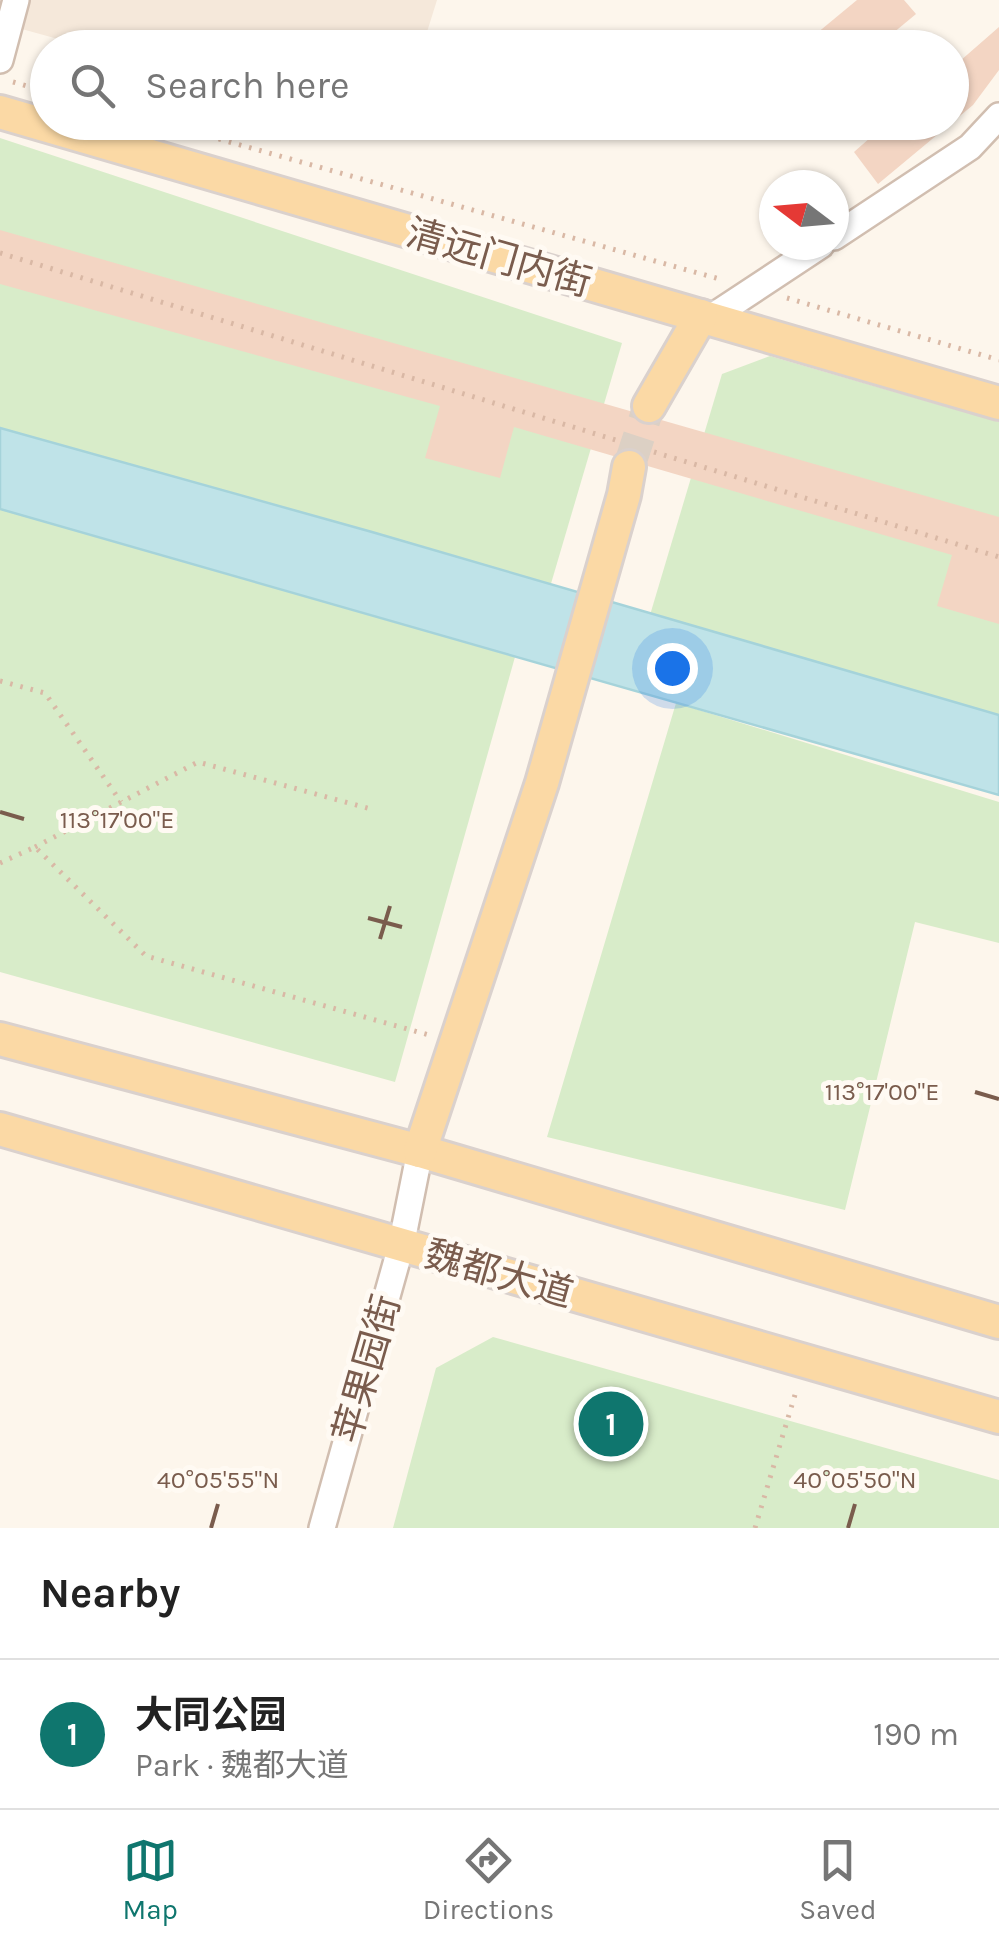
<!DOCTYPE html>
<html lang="en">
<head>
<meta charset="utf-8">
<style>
  body { margin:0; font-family:Karla,"Noto Sans SC",sans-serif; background:#f2f2f2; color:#222 }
  .compass { position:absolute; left:759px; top:170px; width:90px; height:90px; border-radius:50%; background:#fff; box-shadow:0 2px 8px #0004; rotate:286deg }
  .you { position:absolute; left:672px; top:668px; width:35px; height:35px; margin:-25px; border:8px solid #fff; border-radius:50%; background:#1a73e8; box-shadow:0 0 0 15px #1a73e833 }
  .badge { display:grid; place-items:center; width:65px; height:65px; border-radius:50%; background:#0f766e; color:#fff; font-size:32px; font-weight:700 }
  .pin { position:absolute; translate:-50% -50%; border:5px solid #fff; box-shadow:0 2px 10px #0006 }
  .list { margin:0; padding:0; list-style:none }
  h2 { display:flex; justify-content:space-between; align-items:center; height:130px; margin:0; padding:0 40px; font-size:42px }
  h2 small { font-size:32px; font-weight:400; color:#767676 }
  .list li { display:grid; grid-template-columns:65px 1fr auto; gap:30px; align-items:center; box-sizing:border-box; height:150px; padding:0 40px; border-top:2px solid #e0e0e0 }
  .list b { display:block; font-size:38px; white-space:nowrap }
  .list p { margin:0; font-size:32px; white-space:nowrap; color:#767676 }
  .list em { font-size:32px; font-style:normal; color:#767676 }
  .icon { flex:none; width:55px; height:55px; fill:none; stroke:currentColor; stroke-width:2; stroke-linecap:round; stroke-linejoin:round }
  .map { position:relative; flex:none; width:999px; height:1528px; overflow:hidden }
  .search { position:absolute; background:#fff; box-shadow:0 2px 8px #0004; left:30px; right:30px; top:30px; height:110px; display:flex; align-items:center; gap:25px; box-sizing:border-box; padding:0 35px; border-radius:55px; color:#767676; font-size:38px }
  .sheet { height:280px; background:#fff }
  nav { display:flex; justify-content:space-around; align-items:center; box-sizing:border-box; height:140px; border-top:2px solid #e0e0e0; background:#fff; font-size:28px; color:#767676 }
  nav a { display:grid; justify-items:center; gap:5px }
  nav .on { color:#0f766e }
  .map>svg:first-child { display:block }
  .residential { fill:#f5e8da }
  .green { fill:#d8ecc9 }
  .water { fill:#bfe3e8; stroke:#a5d3da; stroke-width:2.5 }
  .building { fill:#f3d5c3 }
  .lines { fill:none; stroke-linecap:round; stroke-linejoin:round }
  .major-tunnel { stroke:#dcd0c4; stroke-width:32; stroke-dasharray:32 16; stroke-linecap:butt }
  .minor-casing { stroke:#d1beb0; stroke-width:30 }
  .major-casing { stroke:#dad1cd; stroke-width:38 }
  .path { stroke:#d9b8a5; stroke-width:5; stroke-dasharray:2.5 8; stroke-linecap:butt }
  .minor { stroke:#fff; stroke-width:25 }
  .major { stroke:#fbd9a5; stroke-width:32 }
  .ticks { fill:none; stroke:#7a5c4d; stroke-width:4 }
  .labels { text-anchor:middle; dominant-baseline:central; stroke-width:10; stroke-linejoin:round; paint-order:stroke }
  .street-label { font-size:38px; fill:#7a5c4d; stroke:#fffaf3 }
  .ticks-label { font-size:25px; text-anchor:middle; fill:#7a5c4d; stroke:#fffaf3; stroke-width:10; stroke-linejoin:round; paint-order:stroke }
</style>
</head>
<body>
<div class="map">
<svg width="999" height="1528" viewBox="0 0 999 1528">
  <rect width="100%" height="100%" fill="#fdf6ec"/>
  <polygon class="residential" points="0,0 437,0 422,48 87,47 0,23"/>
  <g class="green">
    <polygon points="0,138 622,343 550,587 0,430"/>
    <polygon points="770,356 999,422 999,715 650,615 722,374"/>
    <polygon points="0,509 515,657 395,1082 0,972"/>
    <polygon points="676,703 999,802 999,943 915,922 845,1210 547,1137"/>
    <polygon points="493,1337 999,1480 999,1528 393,1528 436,1368"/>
  </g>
  <polygon class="water" points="0,428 372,532 999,715 999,795 0,509"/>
  <g class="building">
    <polygon points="857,0 904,0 916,14 875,48 799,48"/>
    <polygon points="999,27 999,70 973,105 878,184 854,152 888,122 952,122 952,68"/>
    <polygon points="0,230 999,517 999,624 937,606 952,555 514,427 500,478 425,458 440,406 0,284"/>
  </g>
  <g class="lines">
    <polyline class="major-tunnel" points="629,467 649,406"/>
    <defs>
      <g id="minor">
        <polyline points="0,60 16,0"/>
        <polyline points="834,237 970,147 999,116"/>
        <polyline points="701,316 712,317 821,245"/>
        <polyline points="322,1528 401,1246 420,1151"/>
      </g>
      <g id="major">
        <polyline points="0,112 999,403"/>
        <polyline points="649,406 701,316"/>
        <polyline points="0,1039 420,1151 999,1322"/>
        <polyline points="0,1129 999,1417"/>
        <polyline points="420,1151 542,783 624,495 629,467"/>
      </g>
    </defs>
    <use href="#minor" class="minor-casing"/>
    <use href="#major" class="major-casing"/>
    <g class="path">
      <polyline points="13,82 48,92"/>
      <polyline points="158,122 723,280"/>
      <polyline points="0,253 619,441"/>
      <polyline points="787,298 999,360"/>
      <polyline points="654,452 999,557"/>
      <polyline points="0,681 45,693 121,802"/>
      <polyline points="35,847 198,762 371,809"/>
      <polyline points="0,863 35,847 146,956 429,1035"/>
      <polyline points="755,1528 797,1388"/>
    </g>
    <use href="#minor" class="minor"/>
    <use href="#major" class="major"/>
  </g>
  <path class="ticks" d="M 0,812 L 24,819M 368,918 L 402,927M 380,939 L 390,906M 975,1092 L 999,1099M 211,1528 L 218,1504M 848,1528 L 855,1504"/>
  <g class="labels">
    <g class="street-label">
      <text transform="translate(499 258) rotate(16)">清远门内街</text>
      <text transform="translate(499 1274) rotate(16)">魏都大道</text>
      <text transform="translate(367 1369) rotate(-74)">苹果园街</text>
    </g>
  </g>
  <g class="ticks-label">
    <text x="117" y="828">113°17'00"E</text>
    <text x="882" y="1100">113°17'00"E</text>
    <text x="218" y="1488">40°05'55"N</text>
    <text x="855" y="1488">40°05'50"N</text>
  </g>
</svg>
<svg class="compass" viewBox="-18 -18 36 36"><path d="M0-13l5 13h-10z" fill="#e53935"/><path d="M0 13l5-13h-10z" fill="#767676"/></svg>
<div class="you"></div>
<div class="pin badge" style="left:611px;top:1424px">1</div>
<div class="search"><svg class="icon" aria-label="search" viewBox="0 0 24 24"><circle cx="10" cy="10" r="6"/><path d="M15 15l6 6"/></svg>Search here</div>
</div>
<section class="sheet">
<h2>Nearby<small></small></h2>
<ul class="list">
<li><span class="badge">1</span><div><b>大同公园</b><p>Park · 魏都大道</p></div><em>190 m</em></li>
</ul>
</section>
<nav>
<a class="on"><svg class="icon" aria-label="map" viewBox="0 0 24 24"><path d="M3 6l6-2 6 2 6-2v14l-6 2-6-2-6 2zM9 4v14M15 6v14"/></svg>Map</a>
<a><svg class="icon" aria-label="directions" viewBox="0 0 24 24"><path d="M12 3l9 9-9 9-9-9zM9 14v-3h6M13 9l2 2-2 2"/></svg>Directions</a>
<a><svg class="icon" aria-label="saved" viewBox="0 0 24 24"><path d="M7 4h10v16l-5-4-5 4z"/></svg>Saved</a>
</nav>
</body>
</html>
